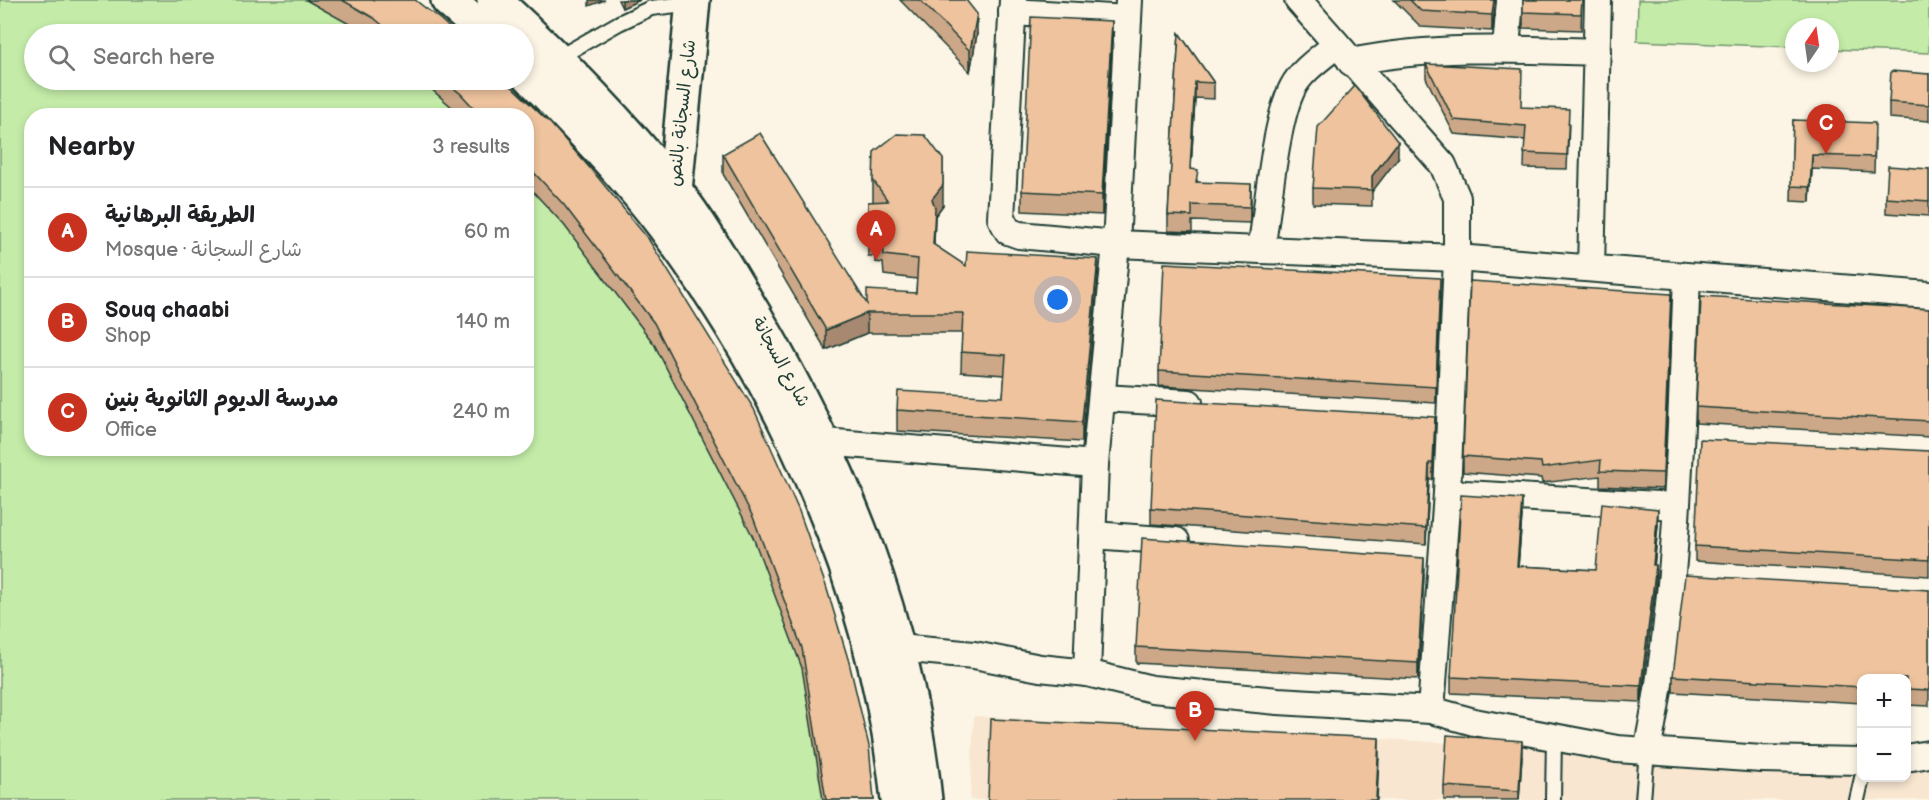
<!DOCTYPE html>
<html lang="en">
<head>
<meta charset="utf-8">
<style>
  body { margin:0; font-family:"Balsamiq Sans","Playpen Sans Arabic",sans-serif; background:#f6f6f6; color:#202124 }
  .controls { position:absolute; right:18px; bottom:18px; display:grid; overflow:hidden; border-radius:12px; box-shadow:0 3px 9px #0003 }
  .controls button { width:54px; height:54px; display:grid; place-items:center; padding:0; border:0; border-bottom:2px solid #e0e0e0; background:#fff; color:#202124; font:30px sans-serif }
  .compass { position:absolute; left:1785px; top:18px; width:54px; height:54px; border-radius:50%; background:#fff; box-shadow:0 3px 9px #0003; rotate:13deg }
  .you { position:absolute; left:1058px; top:300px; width:21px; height:21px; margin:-15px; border:4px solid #fff; border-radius:50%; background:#1a73e8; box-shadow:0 0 0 9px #1a73e833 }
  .badge { display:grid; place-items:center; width:39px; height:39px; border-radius:50%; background:#c8321e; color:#fff; font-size:20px; font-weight:700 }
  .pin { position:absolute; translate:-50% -50px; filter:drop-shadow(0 2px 3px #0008) }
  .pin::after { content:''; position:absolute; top:32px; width:21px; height:18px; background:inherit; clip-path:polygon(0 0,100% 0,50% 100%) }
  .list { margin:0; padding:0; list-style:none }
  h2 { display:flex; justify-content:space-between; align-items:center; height:78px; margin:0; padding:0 24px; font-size:26px }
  h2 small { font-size:20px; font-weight:400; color:#757577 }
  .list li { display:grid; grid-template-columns:39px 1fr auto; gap:18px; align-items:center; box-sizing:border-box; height:90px; padding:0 24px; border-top:2px solid #e0e0e0 }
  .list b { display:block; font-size:22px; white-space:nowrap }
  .list p { margin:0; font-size:20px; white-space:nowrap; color:#757577 }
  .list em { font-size:20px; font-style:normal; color:#757577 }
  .icon { flex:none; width:33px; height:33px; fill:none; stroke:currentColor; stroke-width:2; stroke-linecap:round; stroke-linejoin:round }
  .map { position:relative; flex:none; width:1929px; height:800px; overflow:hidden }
  .search { position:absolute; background:#fff; box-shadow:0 3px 9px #0003; left:24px; top:24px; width:510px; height:66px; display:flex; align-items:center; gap:15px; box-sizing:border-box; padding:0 21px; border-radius:33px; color:#757577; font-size:22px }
  .panel { position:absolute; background:#fff; box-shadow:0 3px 9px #0003; left:24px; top:108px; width:510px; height:348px; border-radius:24px }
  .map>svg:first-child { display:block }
  .built { fill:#f8e6d0 }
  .green { fill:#c4eca8; stroke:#72946e; stroke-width:1.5 }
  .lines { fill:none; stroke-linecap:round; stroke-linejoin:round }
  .service-casing { stroke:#1f3d34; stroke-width:18 }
  .minor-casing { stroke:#1f3d34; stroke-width:30 }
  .tertiary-casing { stroke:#1f3d34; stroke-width:38 }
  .secondary-casing { stroke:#1f3d34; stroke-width:38 }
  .service { stroke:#fcf5e5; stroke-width:14 }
  .minor { stroke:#fcf5e5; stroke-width:26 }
  .tertiary { stroke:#fcf5e5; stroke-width:33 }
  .secondary { stroke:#fcf5e5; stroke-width:33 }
  .wall { fill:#cda888; stroke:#1f3d34; stroke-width:1.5 }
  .shaded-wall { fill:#a7886f; stroke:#1f3d34; stroke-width:1.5 }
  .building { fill:#eec39e; stroke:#1f3d34; stroke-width:1.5 }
  .labels { text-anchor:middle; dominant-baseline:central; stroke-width:6; stroke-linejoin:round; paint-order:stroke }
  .street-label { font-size:18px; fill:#1f3d34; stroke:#fcf5e5 }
</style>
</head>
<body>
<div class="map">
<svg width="1929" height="800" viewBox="0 0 1929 800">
  <rect width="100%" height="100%" fill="#fcf5e5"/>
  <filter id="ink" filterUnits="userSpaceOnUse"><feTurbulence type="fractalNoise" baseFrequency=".0167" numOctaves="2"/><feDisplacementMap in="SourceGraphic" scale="12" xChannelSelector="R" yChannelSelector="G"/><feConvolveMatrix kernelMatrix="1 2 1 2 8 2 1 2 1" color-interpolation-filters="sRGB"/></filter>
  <g filter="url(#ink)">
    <polygon class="built" points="974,716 1861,766 1862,778 1906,778 1907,768 1929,769 1929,800 970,800"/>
    <g class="green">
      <polygon points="0,0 390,0 433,34 34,34 34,80 483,80 522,115 32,116 32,448 526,448 527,120 649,260 873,800 0,800"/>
      <polygon points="1638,0 1929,0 1929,53 1830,49 1830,27 1794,27 1794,47 1637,41"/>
    </g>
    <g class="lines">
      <defs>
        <g id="service">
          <polyline points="556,59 619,23 651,8 693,3"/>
          <polyline points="1553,800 1554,737"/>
          <polyline points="1643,800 1647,751"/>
          <polyline points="1857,800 1862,778"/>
        </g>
        <g id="minor">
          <polyline points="1013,0 1001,218 1008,231 1019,235 1116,244 1457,258 1929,295"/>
          <polyline points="1298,0 1443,165 1457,198 1457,258 1447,493 1431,710"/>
          <polyline points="1012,12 1128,19"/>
          <polyline points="1506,49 1510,0"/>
          <path d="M 1351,62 C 1432,45 1514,49 1597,52"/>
          <path d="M 1261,250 C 1268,209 1275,121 1293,87 C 1302,70 1322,57 1336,45"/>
          <polyline points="1591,267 1598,0"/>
          <polyline points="1103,398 1189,403"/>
          <polyline points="824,442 1095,464"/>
          <polyline points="1447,493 1676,506"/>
          <polyline points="1093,535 1176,541"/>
          <polyline points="899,648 974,655 1040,668 1087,673 1152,689 1278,701 1431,710 1474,722 1617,749 1762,759 1862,761"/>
          <polyline points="1087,673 1095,464 1116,244 1129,0"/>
          <path d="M 1647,751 C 1679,596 1680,435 1687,277"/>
          <polyline points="1906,758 1929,754"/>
        </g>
        <polyline id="tertiary" points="667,211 675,191 693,0"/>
        <g id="secondary">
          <polyline points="448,0 487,34"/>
          <path d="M 494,0 C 558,58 620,122 674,189 C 705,229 731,276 757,319 C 845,471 907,624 925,800"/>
          <path d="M 524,70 C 571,120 622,170 663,225 C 788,392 877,592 898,800"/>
        </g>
      </defs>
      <use href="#service" class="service-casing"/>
      <use href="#minor" class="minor-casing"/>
      <use href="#tertiary" class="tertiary-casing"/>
      <use href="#secondary" class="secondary-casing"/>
      <use href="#service" class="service"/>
      <use href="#minor" class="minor"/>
      <use href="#tertiary" class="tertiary"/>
      <use href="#secondary" class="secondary"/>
    </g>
    <g class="wall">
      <polygon points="306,0 415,0 456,34 367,34"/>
      <polygon points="618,0 640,0 622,8"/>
      <polygon points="900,0 966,0 977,34 970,72"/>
      <polygon points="1394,0 1496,0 1492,31 1421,27"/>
      <polygon points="1523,0 1582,0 1581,30 1523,28"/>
      <polygon points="1179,33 1214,83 1214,99 1195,98 1191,169 1198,182 1251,199 1250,223 1192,221 1192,232 1168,231 1168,215"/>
      <polygon points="1112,42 1102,215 1022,211 1022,191"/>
      <polygon points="1426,64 1521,107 1569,123 1567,169 1524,168 1525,140 1454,134 1426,78"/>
      <polygon points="1929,74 1929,121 1889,118 1889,102"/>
      <polygon points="421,80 505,80 649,240 874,800 823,800 802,668 753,537 654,344 564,225 526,184 526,116 462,116"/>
      <polygon points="1793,120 1875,138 1874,172 1812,169 1810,202 1791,201"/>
      <polygon points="723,154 867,304 916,293 917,279 884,275 883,263 875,262 875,256 868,256 868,202 874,202 873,201 873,180 943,205 935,216 934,245 966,266 1098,279 1082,442 897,431 897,410 1003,397 1005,375 961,372 962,333 867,333 826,350 723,174"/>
      <polygon points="1398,158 1372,191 1372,206 1313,204 1313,188"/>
      <polygon points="1929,169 1929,216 1886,213 1886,198"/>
      <polygon points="1440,294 1436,403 1159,386 1159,371"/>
      <polygon points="1929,309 1929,437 1696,423 1696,407"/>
      <polygon points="1671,310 1663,489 1600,486 1600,476 1542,483 1541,478 1463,472 1463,456"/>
      <polygon points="1435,433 1433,479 1429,479 1426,544 1151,524 1151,508"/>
      <polygon points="1929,451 1929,576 1695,561 1695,546"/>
      <polygon points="1522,515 1518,566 1596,570 1658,525 1654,565 1656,581 1641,702 1451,693 1451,677"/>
      <polygon points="1424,574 1418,679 1136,663 1136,647"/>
      <polygon points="1929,590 1929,706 1906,705 1906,678 1862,678 1862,703 1673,692 1673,676"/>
      <polygon points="1522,757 1519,800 1444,800 1444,786"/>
    </g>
    <g class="shaded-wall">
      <polygon points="589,0 605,0 589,6"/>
      <polygon points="622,0 640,0 622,8"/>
      <polygon points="1494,0 1496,0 1492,31 1492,15"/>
      <polygon points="977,14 977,34 970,72 970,51"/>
      <polygon points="1112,21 1112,42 1102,215 1102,195"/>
      <polygon points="1195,82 1195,98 1190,184 1190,169"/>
      <polygon points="1398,142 1398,158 1372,192 1372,176"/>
      <polygon points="1812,155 1812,169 1810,202 1810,187"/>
      <polygon points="943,159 943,205 935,216 933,264 932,199"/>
      <polygon points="1251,184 1251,199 1250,223 1250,207"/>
      <polygon points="1098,259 1098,279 1082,442 1082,422"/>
      <polygon points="1440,278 1440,294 1436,403 1436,387"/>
      <polygon points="1671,294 1671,310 1663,489 1663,473"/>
      <polygon points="867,313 867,333 826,350 826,330"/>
      <polygon points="1435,417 1435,433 1433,479 1433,463"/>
      <polygon points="1429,463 1429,479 1426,544 1426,528"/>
      <polygon points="1522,499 1522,515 1517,582 1517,566"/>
      <polygon points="1658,509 1658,525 1653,580 1653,565"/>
      <polygon points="1424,558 1424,574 1418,679 1418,663"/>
      <polygon points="1656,565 1656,581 1641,702 1641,686"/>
      <polygon points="1379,738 1379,758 1377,800 1376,800"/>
      <polygon points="1522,741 1522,757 1519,800 1519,791"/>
    </g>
    <g class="building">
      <polygon points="342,0 415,0 441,20 456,34 393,34 374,18"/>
      <polygon points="920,0 966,0 977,14 970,51"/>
      <polygon points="1410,0 1494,0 1492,15 1421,11"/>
      <polygon points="1523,0 1582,0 1581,14 1523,12"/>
      <polygon points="1031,17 1112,21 1102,195 1022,191"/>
      <polygon points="1179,33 1214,83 1195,82 1190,169 1198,170 1196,182 1251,184 1250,207 1192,205 1192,216 1168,215"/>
      <polygon points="1426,64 1522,69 1521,107 1569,109 1567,155 1524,153 1526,126 1454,120"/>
      <polygon points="1891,71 1929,74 1929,105 1889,102"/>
      <polygon points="444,80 505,80 551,124 596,175 649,240 754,409 799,511 826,586 849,662 869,746 874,800 826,800 802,648 753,517 654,323 564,205 526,164 526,116 481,116 461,94"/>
      <polygon points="1355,86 1398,142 1372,176 1372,190 1313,188 1318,127"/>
      <polygon points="1793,120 1875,123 1874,157 1812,155 1810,187 1791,186"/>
      <polygon points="760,133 867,304 867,290 916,293 918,259 884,255 883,242 875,241 875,235 868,235 868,202 888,201 873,180 874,152 897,134 925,135 943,159 943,185 932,199 935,208 933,244 966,266 967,251 1098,259 1082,422 897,410 898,391 1003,397 1006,355 961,352 963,313 867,313 826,330 723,154"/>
      <polygon points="1888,166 1929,169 1929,201 1886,198"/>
      <polygon points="1164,263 1440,278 1436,387 1159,371"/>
      <polygon points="1470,281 1671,294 1663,473 1600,471 1601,460 1542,468 1541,462 1463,456"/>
      <polygon points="1701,296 1929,309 1929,421 1696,407"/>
      <polygon points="1156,400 1435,417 1433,463 1429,463 1426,528 1151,508"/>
      <polygon points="1700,439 1929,451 1929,560 1695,546"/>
      <polygon points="1461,495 1522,499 1517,566 1596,570 1602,503 1658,509 1653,565 1656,565 1641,686 1451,677"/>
      <polygon points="1142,538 1424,558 1418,663 1136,647"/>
      <polygon points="1685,575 1929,590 1929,690 1906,689 1906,678 1862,678 1862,687 1673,676"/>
      <polygon points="991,719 1379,738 1376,800 988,800"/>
      <polygon points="1447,735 1522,741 1519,791 1444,786"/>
    </g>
  </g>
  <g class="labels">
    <g class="street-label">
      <text transform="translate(682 113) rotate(-84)">شارع السجانة بالنص</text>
      <text transform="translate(781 362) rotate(61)">شارع السجانة</text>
    </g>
  </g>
</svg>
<div class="controls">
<button>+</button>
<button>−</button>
</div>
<svg class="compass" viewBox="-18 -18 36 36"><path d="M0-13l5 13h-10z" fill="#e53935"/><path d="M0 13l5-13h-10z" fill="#757577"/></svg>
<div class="you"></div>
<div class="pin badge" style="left:876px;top:260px">A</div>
<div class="pin badge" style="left:1195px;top:741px">B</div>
<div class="pin badge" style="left:1826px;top:154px">C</div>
<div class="search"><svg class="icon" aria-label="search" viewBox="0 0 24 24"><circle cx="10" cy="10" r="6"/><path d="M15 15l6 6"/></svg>Search here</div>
<section class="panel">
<h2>Nearby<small>3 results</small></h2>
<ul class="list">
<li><span class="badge">A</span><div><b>الطريقة البرهانية</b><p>Mosque · شارع السجانة</p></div><em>60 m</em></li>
<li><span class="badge">B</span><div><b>Souq chaabi</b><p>Shop</p></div><em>140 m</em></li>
<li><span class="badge">C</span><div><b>مدرسة الديوم الثانوية بنين</b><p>Office</p></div><em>240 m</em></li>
</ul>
</section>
</div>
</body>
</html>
